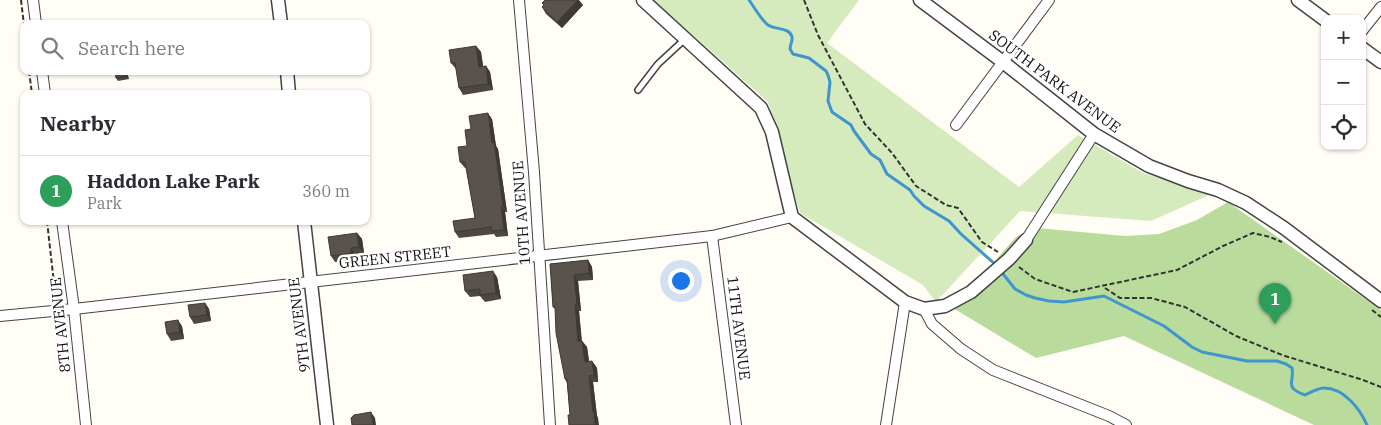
<!DOCTYPE html>
<html lang="en">
<head>
<meta charset="utf-8">
<style>
  body { margin:0; font-family:"IBM Plex Serif",serif; background:#f7f7f7; color:#2b2b33 }
  .controls { position:absolute; right:15px; top:15px; display:grid; overflow:hidden; border-radius:10px; box-shadow:0 1px 4px #0004 }
  .controls button { width:45px; height:45px; display:grid; place-items:center; padding:0; border:0; border-bottom:1px solid #e1e1e2; background:#fff; color:#2b2b33; font:25px sans-serif }
  .you { position:absolute; left:680px; top:280px; width:18px; height:18px; margin:-12px; border:4px solid #fff; border-radius:50%; background:#1a73e8; box-shadow:0 0 0 8px #1a73e833 }
  .badge { display:grid; place-items:center; width:32px; height:32px; border-radius:50%; background:#0b8043; color:#fff; font-size:16px; font-weight:700 }
  .pin { position:absolute; translate:-50% -41px; filter:drop-shadow(0 1px 2px #0008) }
  .pin::after { content:''; position:absolute; top:26px; width:18px; height:15px; background:inherit; clip-path:polygon(0 0,100% 0,50% 100%) }
  .list { margin:0; padding:0; list-style:none }
  h2 { display:flex; justify-content:space-between; align-items:center; height:65px; margin:0; padding:0 20px; font-size:21px }
  h2 small { font-size:16px; font-weight:400; color:#7c7c81 }
  .list li { display:grid; grid-template-columns:32px 1fr auto; gap:15px; align-items:center; box-sizing:border-box; height:70px; padding:0 20px; border-top:1px solid #e1e1e2 }
  .list b { display:block; font-size:19px; white-space:nowrap }
  .list p { margin:0; font-size:16px; white-space:nowrap; color:#7c7c81 }
  .list em { font-size:16px; font-style:normal; color:#7c7c81 }
  .icon { flex:none; width:28px; height:28px; fill:none; stroke:currentColor; stroke-width:2; stroke-linecap:round; stroke-linejoin:round }
  .map { position:relative; flex:none; width:1381px; height:425px; overflow:hidden }
  .search { position:absolute; background:#fff; box-shadow:0 1px 4px #0004; left:20px; top:20px; width:350px; height:55px; display:flex; align-items:center; gap:12px; box-sizing:border-box; padding:0 18px; border-radius:10px; color:#7c7c81; font-size:19px }
  .panel { position:absolute; background:#fff; box-shadow:0 1px 4px #0004; left:20px; top:90px; width:350px; height:135px; border-radius:10px }
  .map>svg:first-child { display:block }
  .green { fill:#d5ebbd }
  .forest { fill:#b9dc9c }
  .lines { fill:none; stroke-linecap:round; stroke-linejoin:round }
  .stream { stroke:#3f96cf; stroke-width:3 }
  .service-casing { stroke:#444; stroke-width:8 }
  .minor-casing { stroke:#444; stroke-width:12 }
  .tertiary-casing { stroke:#444; stroke-width:15 }
  .path { stroke:#333; stroke-width:2; stroke-dasharray:5 2.5; stroke-linecap:butt }
  .service { stroke:#fff; stroke-width:5 }
  .minor { stroke:#fff; stroke-width:10 }
  .tertiary { stroke:#fff; stroke-width:12 }
  .wall { fill:#4d4742 }
  .shaded-wall { fill:#3f3936 }
  .building { fill:#5a524d; stroke:#3f3936 }
  .labels { text-anchor:middle; dominant-baseline:central; stroke-width:5; stroke-linejoin:round; paint-order:stroke }
  .street-label { font-size:15px; fill:#111; stroke:#fff }
</style>
</head>
<body>
<div class="map">
<svg width="1381" height="425" viewBox="0 0 1381 425">
  <rect width="100%" height="100%" fill="#fffdf5"/>
  <polygon class="green" points="654,0 859,0 827,43 1019,187 1078,135 1143,173 1211,194 1151,221 1020,211 936,302 923,285 800,213 768,102"/>
  <polygon class="forest" points="1228,202 1381,310 1381,425 1314,425 1124,336 1036,358 953,308 1016,237 1037,228 1125,236 1159,234 1197,220"/>
  <g class="lines">
    <g class="stream">
      <path d="M 749,0 C 754,7 762,21 768,25 C 775,30 790,27 792,37 C 793,40 790,45 790,49 L 793,54 L 809,58 L 826,71 L 828,75 L 830,82 L 828,101 L 832,112 L 851,125 L 854,131 L 871,154 L 880,160 L 887,174 L 910,190 L 914,196 L 924,206 L 949,221 L 961,234 L 996,265"/>
      <path d="M 1000,270 L 1015,289 L 1026,295 L 1035,298 L 1049,301 L 1064,302 L 1104,296 L 1164,326 L 1192,347 L 1202,352 L 1247,361 L 1277,361 L 1286,364 L 1292,368 C 1295,382 1283,387 1305,395 C 1311,392 1318,388 1324,388 C 1344,388 1360,409 1367,425"/>
    </g>
    <defs>
      <polyline id="service" points="638,90 658,64 685,39"/>
      <g id="minor">
        <polyline points="33,0 36,24"/>
        <polyline points="519,0 534,172 550,425"/>
        <polyline points="1362,31 1381,7"/>
        <polyline points="42,71 45,94"/>
        <polyline points="956,125 1049,0"/>
        <polyline points="62,221 74,309 86,425"/>
        <polyline points="712,236 736,425"/>
        <polyline points="1026,240 1094,134"/>
        <polyline points="924,309 932,324 961,349 993,370 1109,416 1126,425"/>
        <polyline points="0,316 74,309 712,236 792,217"/>
        <polyline points="886,425 905,302"/>
      </g>
      <g id="tertiary">
        <polyline points="278,0 281,24"/>
        <polyline points="643,0 761,108 772,132 792,217 905,302 924,309 945,306 971,292 1009,259 1026,240"/>
        <polyline points="920,0 1003,62 1094,134 1149,166 1188,181 1218,190 1246,203 1284,228 1381,301"/>
        <polyline points="1298,0 1325,20"/>
        <polyline points="1362,48 1381,62"/>
        <polyline points="287,71 289,94"/>
        <polyline points="304,221 327,425"/>
      </g>
    </defs>
    <use href="#service" class="service-casing"/>
    <use href="#minor" class="minor-casing"/>
    <use href="#tertiary" class="tertiary-casing"/>
    <g class="path">
      <polyline points="21,0 24,25"/>
      <polyline points="804,0 818,35 865,124 892,153 916,186 946,205 958,208 982,242 998,252"/>
      <polyline points="29,71 32,94"/>
      <polyline points="47,221 56,301"/>
      <polyline points="1019,267 1035,279 1073,292 1177,270 1223,246 1253,233 1270,237 1282,242"/>
      <polyline points="1105,288 1120,298 1151,298 1185,307 1236,336 1282,355 1363,380 1381,387"/>
      <polyline points="1372,310 1381,317"/>
    </g>
    <use href="#service" class="service"/>
    <use href="#minor" class="minor"/>
    <use href="#tertiary" class="tertiary"/>
  </g>
  <g class="wall">
    <polygon points="542,3 583,5 562,28 546,14 542,7 544,6"/>
    <polygon points="476,46 481,52 483,66 486,66 490,72 493,90 463,95 459,88 456,69 451,63"/>
    <polygon points="127,71 129,79 118,81 116,78"/>
    <polygon points="492,119 496,146 498,149 507,212 505,212 508,236 496,237 494,234 459,238 455,232 475,218 466,168 465,168 460,162 467,146"/>
    <polygon points="357,233 362,239 364,253 355,254 356,259 335,262 331,256"/>
    <polygon points="588,260 592,267 593,280 578,281 581,311 579,311 582,341 587,347 589,362 592,361 597,368 598,382 593,382 597,416 598,418 570,415 567,383 565,379 555,309 553,307 550,264"/>
    <polygon points="497,277 501,299 485,302 480,296 470,297 465,291"/>
    <polygon points="205,303 209,309 211,321 194,324 190,317"/>
    <polygon points="182,326 184,339 171,341 167,334"/>
  </g>
  <g class="shaded-wall">
    <polygon points="578,0 579,0 583,5 562,28 557,22"/>
    <polygon points="476,46 481,52 484,73 479,67"/>
    <polygon points="486,66 490,72 493,90 488,84"/>
    <polygon points="488,113 492,119 496,146 498,149 507,212 503,206"/>
    <polygon points="501,206 505,212 508,236 504,230"/>
    <polygon points="357,233 362,239 364,253 359,247"/>
    <polygon points="351,248 355,254 356,259 351,253"/>
    <polygon points="588,260 592,267 593,280 589,273"/>
    <polygon points="493,271 497,277 501,299 496,293"/>
    <polygon points="574,275 578,281 581,311 577,305"/>
    <polygon points="205,303 209,309 211,321 207,315"/>
    <polygon points="575,305 579,311 582,348 578,341"/>
    <polygon points="178,320 182,326 184,339 180,332"/>
    <polygon points="582,341 587,347 590,368 585,362"/>
    <polygon points="592,361 597,368 598,382 594,375"/>
    <polygon points="589,376 593,382 597,416 598,418 599,425 595,425 593,412"/>
    <polygon points="371,412 375,418 376,425 373,425"/>
  </g>
  <g class="building">
    <polygon points="545,0 578,0 557,22 542,7 544,5 542,3"/>
    <polygon points="476,46 479,67 486,66 488,84 459,88 455,63 451,63 449,50"/>
    <polygon points="115,71 126,71 127,76 116,78"/>
    <polygon points="488,113 492,143 494,142 503,206 501,206 504,230 492,231 491,227 455,232 453,221 475,218 465,162 460,162 458,147 467,146 465,130 471,129 469,116"/>
    <polygon points="357,233 359,247 351,248 351,253 331,256 328,237"/>
    <polygon points="588,260 589,273 574,275 577,305 575,305 578,341 582,341 585,362 592,361 594,375 589,376 593,412 594,412 595,425 569,425 568,415 570,415 567,379 565,379 556,333 555,307 553,307 550,264"/>
    <polygon points="493,271 496,293 480,295 480,289 465,291 463,275"/>
    <polygon points="205,303 207,315 190,317 188,305"/>
    <polygon points="178,320 180,332 167,334 165,322"/>
    <polygon points="371,412 373,425 352,425 351,418 354,415"/>
  </g>
  <g class="labels">
    <g class="street-label">
      <text transform="translate(1055 81) rotate(37)">SOUTH PARK AVENUE</text>
      <text transform="translate(521 213) rotate(-94)">10TH AVENUE</text>
      <text transform="translate(395 257) rotate(-6)">GREEN STREET</text>
      <text transform="translate(60 325) rotate(-96)">8TH AVENUE</text>
      <text transform="translate(299 325) rotate(-97)">9TH AVENUE</text>
      <text transform="translate(739 328) rotate(83)">11TH AVENUE</text>
    </g>
  </g>
</svg>
<div class="controls">
<button>+</button>
<button>−</button>
<button><svg class="icon" aria-label="locate" viewBox="0 0 24 24"><circle cx="12" cy="12" r="6"/><path d="M12 2v4M12 18v4M2 12h4M18 12h4"/></svg></button>
</div>
<div class="you"></div>
<div class="pin badge" style="left:1275px;top:324px;background:#2e9e5b">1</div>
<div class="search"><svg class="icon" aria-label="search" viewBox="0 0 24 24"><circle cx="10" cy="10" r="6"/><path d="M15 15l6 6"/></svg>Search here</div>
<section class="panel">
<h2>Nearby<small></small></h2>
<ul class="list">
<li><span class="badge" style="background:#2e9e5b">1</span><div><b>Haddon Lake Park</b><p>Park</p></div><em>360 m</em></li>
</ul>
</section>
</div>
</body>
</html>
